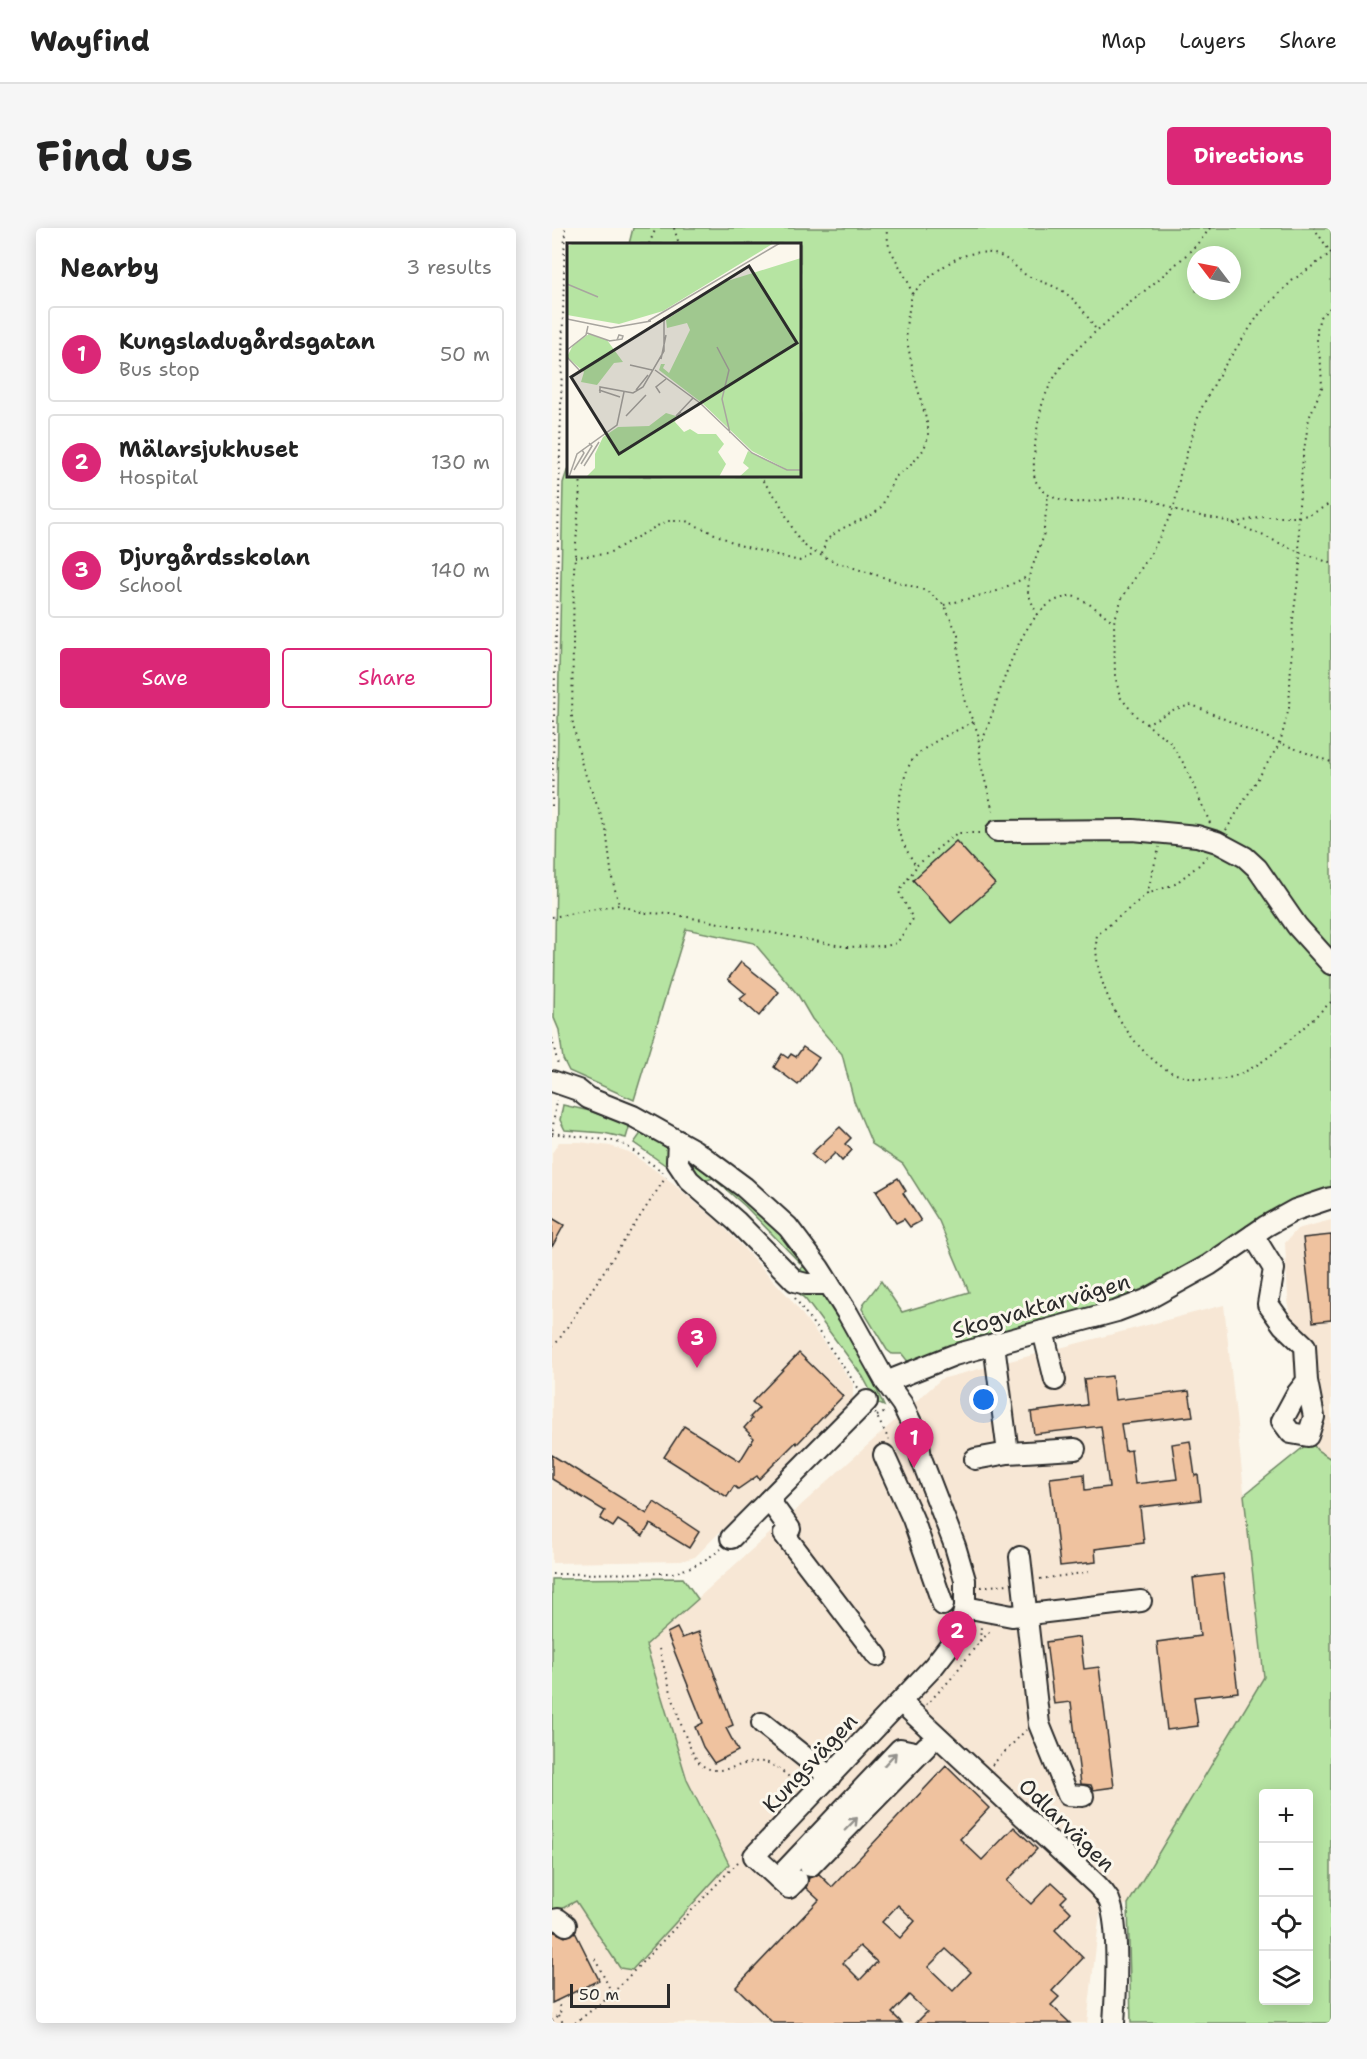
<!DOCTYPE html>
<html lang="en">
<head>
<meta charset="utf-8">
<style>
  body { margin:0; font-family:"Shantell Sans",sans-serif; background:#f6f6f6; color:#222 }
  .controls { position:absolute; right:18px; bottom:18px; display:grid; overflow:hidden; border-radius:6px; box-shadow:0 3px 15px #0003 }
  .controls button { width:54px; height:54px; display:grid; place-items:center; padding:0; border:0; border-bottom:2px solid #e0e0e0; background:#fff; color:#222; font:30px sans-serif }
  .compass { position:absolute; left:635px; top:18px; width:54px; height:54px; border-radius:50%; background:#fff; box-shadow:0 3px 15px #0003; rotate:302deg }
  .scale { position:absolute; left:18px; bottom:15px; width:100px; box-sizing:border-box; padding-left:6px; border:3px solid #2b2b2b; border-top:0; font-size:16px; line-height:21px; white-space:nowrap; color:#2b2b2b; -webkit-text-stroke:4px #fbf7ec; paint-order:stroke }
  .you { position:absolute; left:432px; top:1172px; width:21px; height:21px; margin:-15px; border:4px solid #fff; border-radius:50%; background:#1a73e8; box-shadow:0 0 0 9px #1a73e833 }
  .badge { display:grid; place-items:center; width:39px; height:39px; border-radius:50%; background:#db2777; color:#fff; font-size:20px; font-weight:700 }
  .pin { position:absolute; translate:-50% -50px; filter:drop-shadow(0 2px 3px #0008) }
  .pin::after { content:''; position:absolute; top:32px; width:21px; height:18px; background:inherit; clip-path:polygon(0 0,100% 0,50% 100%) }
  .list { margin:0; padding:0; list-style:none }
  h2 { display:flex; justify-content:space-between; align-items:center; height:78px; margin:0; padding:0 24px; font-size:26px }
  h2 small { font-size:20px; font-weight:400; color:#767676 }
  .list li { display:grid; grid-template-columns:39px 1fr auto; gap:18px; align-items:center; box-sizing:border-box; height:96px; margin:0 12px 12px; padding:0 12px; border:2px solid #e0e0e0; border-radius:6px }
  .list b { display:block; font-size:22px; white-space:nowrap }
  .list p { margin:0; font-size:20px; white-space:nowrap; color:#767676 }
  .list em { font-size:20px; font-style:normal; color:#767676 }
  .actions { display:flex; gap:12px; padding:18px 24px }
  .actions a { flex:1; padding:14px 0; border:2px solid #db2777; border-radius:6px; text-align:center; font-size:21px; color:#db2777 }
  .actions .main { background:#db2777; color:#fff }
  .icon { flex:none; width:33px; height:33px; fill:none; stroke:currentColor; stroke-width:2; stroke-linecap:round; stroke-linejoin:round }
  .map { position:relative; flex:none; width:779px; height:1795px; overflow:hidden; border-radius:6px }
  header { display:flex; align-items:center; gap:36px; box-sizing:border-box; height:84px; padding:0 30px; background:#fff; border-bottom:2px solid #e0e0e0 }
  header strong { font-size:28px }
  nav { display:flex; gap:33px; margin-inline-start:auto; font-size:21px }
  .intro { display:flex; align-items:center; justify-content:space-between; box-sizing:border-box; height:144px; padding:0 36px }
  h1 { margin:0; font-size:42px }
  .button { padding:15px 27px; border-radius:6px; background:#db2777; color:#fff; font-size:21px; font-weight:700 }
  main { display:flex; gap:36px; padding:0 36px }
  aside { flex:1; background:#fff; border-radius:6px; box-shadow:0 3px 15px #0003 }
  .map>svg:first-child { display:block }
  .built { fill:#f7e7d5 }
  .green { fill:#b6e4a2; stroke:#708866; stroke-width:1.5; fill-rule:evenodd }
  .building { fill:#efc29f; stroke:#2b2b2b; stroke-width:1.5; fill-rule:evenodd }
  .lines { fill:none; stroke-linecap:round; stroke-linejoin:round }
  .minor-casing { stroke:#2b2b2b; stroke-width:24 }
  .path { stroke:#2b2b2b; stroke-width:2; stroke-dasharray:1.5 4.5; stroke-linecap:butt }
  .minor { stroke:#fbf7ec; stroke-width:20 }
  .oneway { stroke:#93918c }
  .labels { text-anchor:middle; dominant-baseline:central; stroke-width:6; stroke-linejoin:round; paint-order:stroke }
  .street-label { font-size:22px; fill:#2b2b2b; stroke:#fbf7ec }
  .inset-road { fill:none; stroke:#a8a59f; stroke-width:1.5 }
  .view { fill:#2b2b2b; fill-opacity:0.15; stroke:#2b2b2b; stroke-width:3 }
  .inset-edge { fill:none; stroke:#2b2b2b; stroke-width:3 }
</style>
</head>
<body>
<header>
<strong>Wayfind</strong>
<nav><a>Map</a><a>Layers</a><a>Share</a></nav>
</header>
<div class="intro"><h1>Find us</h1><a class="button">Directions</a></div>
<main>
<aside>
<h2>Nearby<small>3 results</small></h2>
<ul class="list">
<li><span class="badge">1</span><div><b>Kungsladugårdsgatan</b><p>Bus stop</p></div><em>50 m</em></li>
<li><span class="badge">2</span><div><b>Mälarsjukhuset</b><p>Hospital</p></div><em>130 m</em></li>
<li><span class="badge">3</span><div><b>Djurgårdsskolan</b><p>School</p></div><em>140 m</em></li>
</ul>
<div class="actions"><a class="main">Save</a><a>Share</a></div>
</aside>
<div class="map">
<svg width="779" height="1795" viewBox="0 0 779 1795">
  <rect width="100%" height="100%" fill="#fbf7ec"/>
  <filter id="ink" filterUnits="userSpaceOnUse"><feTurbulence type="fractalNoise" baseFrequency=".0167" numOctaves="2"/><feDisplacementMap in="SourceGraphic" scale="12" xChannelSelector="R" yChannelSelector="G"/><feConvolveMatrix kernelMatrix="1 2 1 2 8 2 1 2 1" color-interpolation-filters="sRGB"/></filter>
  <g filter="url(#ink)">
    <g class="built">
      <polygon points="7,914 28,914 58,918 77,924 113,949 170,997 237,1069 279,1124 301,1156 301,1170 143,1329 129,1333 0,1335 0,925"/>
      <polygon points="779,992 779,1231 765,1222 746,1192 736,1070 733,1015 745,1001"/>
      <polygon points="672,1077 712,1449 576,1676 548,1684 535,1795 0,1795 0,1686 24,1673 68,1739 151,1581 135,1552 94,1417 389,1151"/>
    </g>
    <g class="green">
      <path d="M 81,0 L 779,0 L 779,963 L 597,1063 L 357,1135 L 350,1126 L 340,1126 L 335,1122 L 310,1081 L 312,1075 L 329,1053 L 350,1084 L 417,1064 L 387,993 L 351,936 L 320,916 L 302,873 L 290,826 L 260,791 L 246,767 L 202,715 L 134,701 L 82,872 L 17,843 L 11,831 L 7,802 L 2,790 L 6,493 L 11,255 L 16,240 L 16,248 L 248,248 L 248,16 L 77,16 ZM 644,27 L 680,27 L 680,63 L 644,63 Z"/>
      <polygon points="11,877 38,883 74,896 77,900 74,910 52,905 13,902 8,892"/>
      <polygon points="90,904 117,921 119,933 116,939 82,915"/>
      <path d="M 137,931 C 186,958 227,1000 259,1045 L 258,1048 L 241,1043 L 252,1039 L 193,978 L 161,950 L 149,954 L 132,934 Z"/>
      <polygon points="245,1063 265,1064 273,1067 316,1142 332,1178 325,1175 311,1149 254,1072"/>
      <path d="M 759,1213 L 765,1222 L 779,1231 L 779,1795 L 579,1795 L 576,1676 L 712,1449 L 692,1267 ZM 712,1566 L 756,1566 L 756,1772 L 712,1772 Z"/>
      <polygon points="131,1350 146,1371 94,1417 135,1552 177,1636 80,1742 68,1740 24,1673 0,1686 0,1351"/>
    </g>
    <g class="building">
      <polygon points="404,613 443,656 399,695 361,652"/>
      <polygon points="189,734 227,764 207,788 188,771 194,766 176,751"/>
      <polygon points="251,819 267,830 246,857 222,839 230,826 236,830 239,826 244,829"/>
      <polygon points="288,899 299,910 293,916 300,922 290,933 283,925 271,937 259,926"/>
      <polygon points="346,950 354,963 351,965 369,993 358,999 352,991 344,995 324,963"/>
      <polygon points="0,990 12,997 0,1019"/>
      <polygon points="779,1007 779,1092 761,1094 751,1010"/>
      <polygon points="247,1125 291,1168 245,1216 244,1214 207,1251 205,1248 186,1261 182,1258 175,1269 112,1229 132,1198 188,1233 202,1210 192,1200 200,1191 198,1189 207,1180 200,1174"/>
      <polygon points="560,1148 563,1172 637,1163 641,1188 569,1196 573,1223 579,1222 583,1256 625,1251 620,1216 638,1213 643,1248 646,1247 649,1272 588,1279 592,1315 543,1321 544,1334 508,1338 498,1250 532,1246 533,1262 557,1259 549,1198 482,1206 479,1184 535,1177 532,1151"/>
      <polygon points="0,1227 95,1286 102,1274 147,1304 137,1320 98,1296 91,1308 66,1292 61,1299 48,1291 53,1283 0,1251"/>
      <polygon points="671,1346 686,1464 642,1469 646,1498 615,1502 605,1414 648,1408 641,1350"/>
      <polygon points="125,1400 130,1410 147,1404 181,1497 174,1500 186,1523 162,1535 151,1519 143,1499 151,1495 115,1405"/>
      <polygon points="528,1409 532,1441 547,1439 562,1559 541,1562 539,1557 529,1556 519,1474 502,1476 494,1414"/>
      <path d="M 394,1538 L 437,1580 L 408,1611 L 430,1632 L 462,1599 L 485,1621 L 455,1653 L 479,1676 L 500,1654 L 515,1668 L 509,1674 L 519,1684 L 503,1702 L 531,1730 L 500,1763 L 507,1769 L 499,1777 L 518,1795 L 364,1795 L 375,1784 L 357,1767 L 340,1785 L 350,1795 L 221,1795 L 184,1759 L 267,1672 L 254,1660 L 257,1650 L 267,1646 L 280,1659 ZM 346,1677 L 363,1693 L 348,1710 L 330,1694 ZM 308,1718 L 325,1734 L 308,1752 L 291,1735 ZM 394,1721 L 419,1744 L 401,1763 L 376,1739 Z"/>
      <polygon points="0,1704 3,1704 13,1709 23,1704 47,1752 0,1775"/>
    </g>
    <g class="lines">
      <defs>
        <g id="minor">
          <polyline points="445,603 581,602 645,608 665,614 693,629 705,640 745,698 779,736"/>
          <polyline points="0,853 26,862 36,870 81,888 142,922 192,959 236,999 267,1040 296,1086 334,1154 350,1176 366,1209 369,1230 403,1318 413,1352 413,1379 410,1392 398,1417 381,1439 202,1628 237,1660 245,1652"/>
          <polyline points="126,913 125,934 137,952 184,993 243,1053 254,1056 277,1056"/>
          <polyline points="701,1007 722,1041 716,1076 731,1097 753,1118 755,1153 744,1167 730,1193 739,1205 756,1208 762,1189 755,1153"/>
          <polyline points="491,1103 503,1152"/>
          <polyline points="442,1116 456,1225 523,1221"/>
          <polyline points="334,1154 402,1127 565,1083 594,1072 657,1037 714,998 743,982 779,970"/>
          <polyline points="332,1227 361,1291 391,1377"/>
          <polyline points="423,1231 456,1225"/>
          <polyline points="217,1272 238,1301"/>
          <polyline points="232,1306 325,1428"/>
          <polyline points="179,1310 315,1173"/>
          <polyline points="468,1329 487,1496 516,1567 531,1568"/>
          <polyline points="413,1379 460,1388 589,1373"/>
          <path d="M 349,1474 L 545,1657 C 549,1661 554,1667 557,1672 C 568,1698 564,1766 562,1795"/>
          <polyline points="210,1495 278,1549"/>
          <polyline points="258,1638 375,1518"/>
          <polyline points="226,1650 348,1521 367,1525"/>
          <polyline points="0,1692 6,1691 14,1697"/>
        </g>
      </defs>
      <use href="#minor" class="minor-casing"/>
      <g class="path">
        <polyline points="122,0 127,16"/>
        <path d="M 658,0 C 644,20 625,35 607,51 C 576,77 542,102 515,132 C 506,142 497,157 492,171 C 486,186 479,236 483,251 C 485,257 490,262 494,265 C 524,286 559,264 592,270 C 605,272 617,280 630,284 C 644,288 660,289 674,293 C 699,301 722,313 745,323 C 756,328 768,330 779,336"/>
        <polyline points="97,16 104,0"/>
        <path d="M 360,66 C 382,44 414,14 448,28 C 459,32 465,41 474,47 C 488,54 504,57 516,67 C 528,76 537,91 545,103"/>
        <polyline points="29,248 22,342 20,491 30,537 54,601 60,650 67,677"/>
        <polyline points="207,248 226,272 245,309 256,321 283,334 375,363 392,377 406,407 407,443 413,475 426,505 429,537 442,587"/>
        <polyline points="681,295 712,289 746,289 760,286 779,275"/>
        <polyline points="270,326 274,312 289,301 322,286 330,278 342,250 360,236 372,221 376,209 376,198 362,147 355,113 354,98 360,66 356,54 337,19 334,0"/>
        <polyline points="23,329 55,326 114,293 134,293 187,317 247,333 263,326"/>
        <polyline points="392,377 445,363 477,348"/>
        <polyline points="485,387 476,365 477,348 491,310 496,266"/>
        <path d="M 421,494 C 401,505 378,513 362,530 C 352,540 344,582 345,596 C 347,611 357,626 364,638 L 405,605 L 428,605"/>
        <polyline points="594,496 623,481 640,477 728,515 779,534"/>
        <path d="M 428,518 C 446,479 464,383 510,370 C 513,370 516,368 519,368 C 531,369 552,387 562,394"/>
        <polyline points="0,578 13,0"/>
        <polyline points="658,595 632,536 617,513 585,489 568,469 563,447 562,394 570,370 601,322 622,280 628,247 648,183 669,143 708,85 741,52 779,25 762,0"/>
        <polyline points="674,602 728,515 737,480 741,391 748,337 746,289 751,229 757,190 770,159 769,137 765,113 765,101 768,89 779,79"/>
        <path d="M 655,628 L 647,637 L 623,656 L 595,666 L 545,707 C 538,753 577,821 617,843 C 629,850 662,854 676,850 C 712,841 751,799 779,774"/>
        <polyline points="595,666 607,619"/>
        <polyline points="0,689 67,677 92,685 119,686 295,719 334,718 345,715 361,691 347,664 364,639"/>
        <polyline points="0,810 6,837"/>
        <polyline points="0,905 62,913 73,917 111,944"/>
        <polyline points="0,908 4,872"/>
        <polyline points="243,1070 307,1161"/>
        <polyline points="0,1118 6,1113 114,949"/>
        <polyline points="323,1185 337,1212"/>
        <polyline points="325,1188 336,1183"/>
        <path d="M 0,1346 L 120,1345 C 140,1340 153,1333 169,1321"/>
        <polyline points="488,1351 538,1344"/>
        <polyline points="429,1359 456,1356"/>
        <polyline points="428,1413 441,1401"/>
        <path d="M 107,1421 C 114,1444 133,1525 150,1537 C 169,1552 194,1528 216,1535 C 228,1540 237,1549 246,1557"/>
        <polyline points="374,1477 398,1452 428,1413 429,1398"/>
        <polyline points="440,1537 474,1502"/>
        <polyline points="43,1731 60,1765"/>
        <polyline points="7,1787 11,1795"/>
        <polyline points="0,1793 7,1787 9,1782 5,1773"/>
        <polyline points="23,1795 57,1769 187,1633"/>
      </g>
      <use href="#minor" class="minor"/>
    </g>
    <defs><path id="oneway-shaft" d="M-6 0H5M1.5-3L5.5 0L1.5 3" fill="none" stroke-width="1.6" stroke-linecap="round" stroke-linejoin="round" transform="scale(1.5)"/></defs>
    <g class="oneway">
      <use href="#oneway-shaft" transform="translate(338 1531) rotate(-47)"/>
      <use href="#oneway-shaft" transform="translate(299 1596) rotate(-46)"/>
    </g>
  </g>
  <g class="labels">
    <g class="street-label">
      <text transform="translate(489 1078) rotate(-16)">Skogvaktarvägen</text>
      <text transform="translate(258 1535) rotate(-47)">Kungsvägen</text>
      <text transform="translate(515 1597) rotate(44)">Odlarvägen</text>
    </g>
  </g>
  <g transform="translate(15 15)">
    <rect width="234" height="234" fill="#fbf7ec"/>
    <path d="M 8,0 L 207,0 L 96,68 L 52,81 L 0,72 L 0,3 ZM 234,15 L 234,234 L 172,234 L 182,225 L 176,220 L 181,208 L 219,226 L 185,208 L 135,160 L 92,127 L 94,121 L 98,121 L 96,125 L 102,130 L 123,87 L 120,80 L 100,85 L 99,77 L 157,39 ZM 22,91 L 40,97 L 56,119 L 47,120 L 30,142 L 14,139 L 17,129 L 0,114 L 6,102 ZM 99,170 L 109,173 L 108,179 L 117,189 L 123,186 L 131,191 L 149,191 L 157,201 L 151,209 L 159,221 L 152,234 L 19,234 L 28,225 L 28,211 L 36,194 L 51,184 L 82,183 Z" fill="#b6e4a2"/>
    <path class="inset-road" d="M 0,41 L 31,54M 0,76 L 44,85 L 84,78M 81,78 L 213,0M 20,90 L 43,98M 42,98 L 49,97 L 55,96 L 56,93 L 52,92 L 50,97M 150,104 L 162,127 L 155,156 L 163,190M 0,107 L 19,92 L 21,83M 0,114 L 14,129M 94,116 L 99,92M 63,122 L 85,127M 88,127 L 133,160 L 185,210 L 220,227 L 234,227M 32,147 L 53,154M 69,147 L 81,132M 33,150 L 33,144 L 66,150 L 76,144 L 97,108 L 97,74M 93,150 L 89,144 L 99,136M 114,169 L 109,173 L 126,155M 59,173 L 79,152M 14,221 L 25,203 L 22,200M 17,223 L 32,199M 7,227 L 17,210 L 15,207M 2,234 L 10,211 L 50,182 L 57,149"/>
    <path class="view" d="M 182,23 L 230,100 L 52,211 L 4,134 Z"/>
    <rect width="234" height="234" class="inset-edge"/>
  </g>
</svg>
<div class="controls">
<button>+</button>
<button>−</button>
<button><svg class="icon" aria-label="locate" viewBox="0 0 24 24"><circle cx="12" cy="12" r="6"/><path d="M12 2v4M12 18v4M2 12h4M18 12h4"/></svg></button>
<button><svg class="icon" aria-label="layers" viewBox="0 0 24 24"><path d="M12 4l9 5-9 5-9-5zM3 14l9 5 9-5"/></svg></button>
</div>
<svg class="compass" viewBox="-18 -18 36 36"><path d="M0-13l5 13h-10z" fill="#e53935"/><path d="M0 13l5-13h-10z" fill="#767676"/></svg>
<div class="scale">50 m</div>
<div class="you"></div>
<div class="pin badge" style="left:362px;top:1240px">1</div>
<div class="pin badge" style="left:405px;top:1433px">2</div>
<div class="pin badge" style="left:145px;top:1140px">3</div>
</div>
</main>
</body>
</html>
